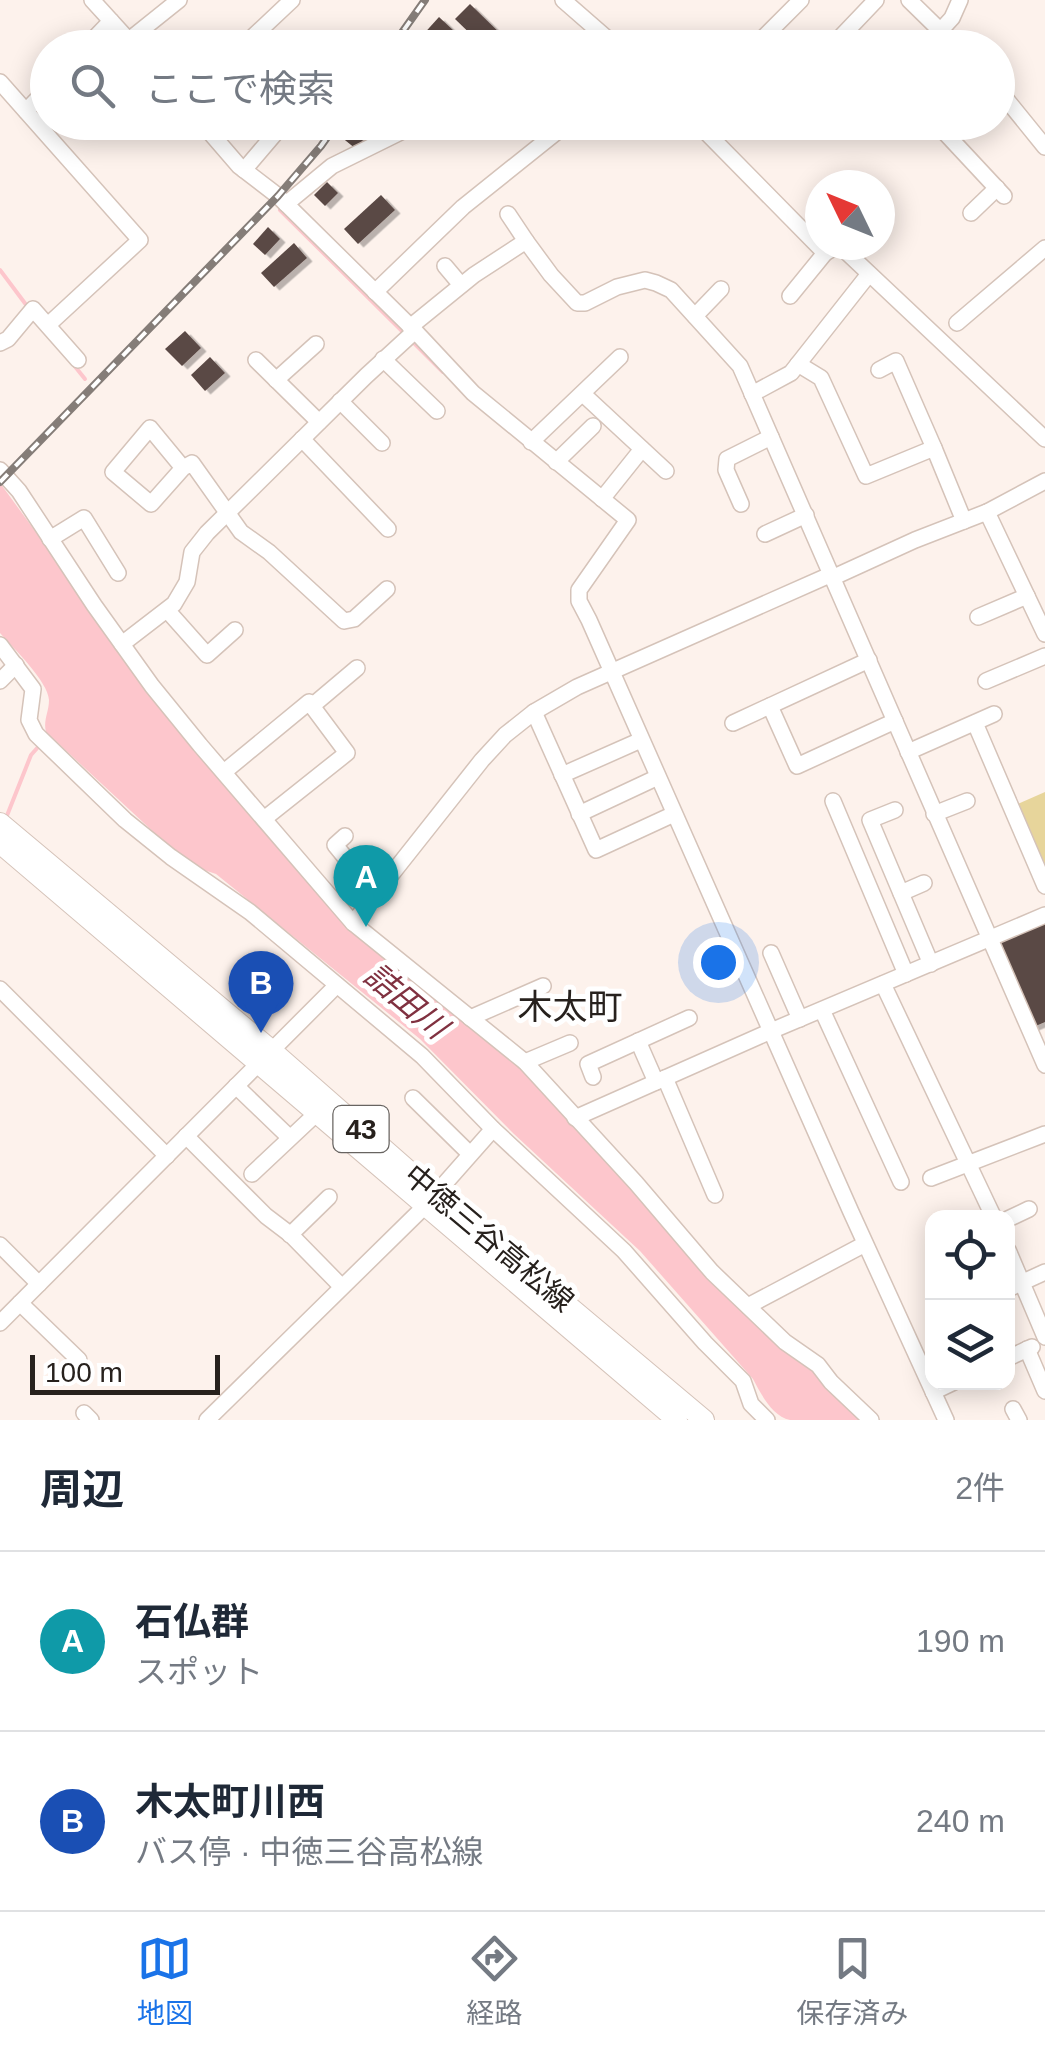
<!DOCTYPE html>
<html lang="ja">
<head>
<meta charset="utf-8">
<style>
  body { margin:0; font-family:Helvetica,"Noto Sans JP",sans-serif; background:#f2f2f3; color:#1f2937 }
  .controls { position:absolute; right:30px; bottom:30px; display:grid; overflow:hidden; border-radius:20px; box-shadow:0 5px 25px #0003 }
  .controls button { width:90px; height:90px; display:grid; place-items:center; padding:0; border:0; border-bottom:2px solid #e0e1e3; background:#fff; color:#1f2937; font:50px sans-serif }
  .compass { position:absolute; left:805px; top:170px; width:90px; height:90px; border-radius:50%; background:#fff; box-shadow:0 5px 25px #0003; rotate:313deg }
  .scale { position:absolute; left:30px; bottom:25px; width:190px; box-sizing:border-box; padding-left:10px; border:5px solid #27211d; border-top:0; font-size:28px; line-height:35px; white-space:nowrap; color:#27211d; -webkit-text-stroke:8px #fff; paint-order:stroke }
  .you { position:absolute; left:718px; top:962px; width:35px; height:35px; margin:-25px; border:8px solid #fff; border-radius:50%; background:#1a73e8; box-shadow:0 0 0 15px #1a73e833 }
  .badge { display:grid; place-items:center; width:65px; height:65px; border-radius:50%; background:#1a73e8; color:#fff; font-size:32px; font-weight:700 }
  .pin { position:absolute; translate:-50% -82px; filter:drop-shadow(0 2px 5px #0008) }
  .pin::after { content:''; position:absolute; top:52px; width:35px; height:30px; background:inherit; clip-path:polygon(0 0,100% 0,50% 100%) }
  .list { margin:0; padding:0; list-style:none }
  h2 { display:flex; justify-content:space-between; align-items:center; height:130px; margin:0; padding:0 40px; font-size:42px }
  h2 small { font-size:32px; font-weight:400; color:#747a83 }
  .list li { display:grid; grid-template-columns:65px 1fr auto; gap:30px; align-items:center; box-sizing:border-box; height:180px; padding:0 40px; border-top:2px solid #e0e1e3 }
  .list b { display:block; font-size:38px; white-space:nowrap }
  .list p { margin:0; font-size:32px; white-space:nowrap; color:#747a83 }
  .list em { font-size:32px; font-style:normal; color:#747a83 }
  .icon { flex:none; width:55px; height:55px; fill:none; stroke:currentColor; stroke-width:2; stroke-linecap:round; stroke-linejoin:round }
  .map { position:relative; flex:none; width:1045px; height:1420px; overflow:hidden }
  .search { position:absolute; background:#fff; box-shadow:0 5px 25px #0003; left:30px; right:30px; top:30px; height:110px; display:flex; align-items:center; gap:25px; box-sizing:border-box; padding:0 35px; border-radius:55px; color:#747a83; font-size:38px }
  .sheet { height:490px; background:#fff }
  nav { display:flex; justify-content:space-around; align-items:center; box-sizing:border-box; height:140px; border-top:2px solid #e0e1e3; background:#fff; font-size:28px; color:#747a83 }
  nav a { display:grid; justify-items:center; gap:5px }
  nav .on { color:#1a73e8 }
  .map>svg:first-child { display:block }
  .green { fill:#e7d59b }
  .water { fill:#fdc6cc }
  .lines { fill:none; stroke-linecap:round; stroke-linejoin:round }
  .stream { stroke:#fdc6cc; stroke-width:4 }
  .building { fill:#5a4844; filter:url(#shadow) }
  .minor-casing { stroke:#d5c3b9; stroke-width:18 }
  .major-casing { stroke:#d5c3b9; stroke-width:22 }
  .minor { stroke:#fff; stroke-width:15 }
  .major { stroke:#fff; stroke-width:20 }
  .rail-casing { stroke:#857d78; stroke-width:8 }
  .rail { stroke:#fff; stroke-width:4; stroke-dasharray:11; stroke-linecap:butt }
  .labels { text-anchor:middle; dominant-baseline:central; stroke-width:10; stroke-linejoin:round; paint-order:stroke }
  .shield { fill:#fff; stroke:#686461; stroke-width:2.5 }
  .shield-label { font-size:28px; font-weight:bold; fill:#27211d }
  .street-label { font-size:30px; fill:#27211d; stroke:#fff }
  .water-label { font-size:32px; font-style:italic; fill:#803140; stroke:#fff }
  .quarter-label { font-size:35px; fill:#27211d; stroke:#fff }
</style>
</head>
<body>
<div class="map">
<svg width="1045" height="1420" viewBox="0 0 1045 1420">
  <defs>
    <filter id="shadow"><feDropShadow dx="5.5" dy="3.5" stdDeviation="0" flood-color="#0004"/></filter>
  </defs>
  <rect width="100%" height="100%" fill="#fdf2ec"/>
  <polygon class="green" points="1045,792 1045,880 1013,806"/>
  <path class="water" d="M 0,483 L 152,691 L 356,932 L 522,1065 L 864,1420 C 846,1420 806,1420 790,1420 C 772,1416 761,1394 753,1379 L 640,1251 L 514,1134 L 420,1039 L 216,874 L 189,865 L 46,732 C 43,720 49,712 49,700 C 48,681 13,648 0,633 Z"/>
  <g class="lines">
    <g class="stream">
      <polyline points="280,210 404,333"/>
      <polyline points="0,270 27,306"/>
      <polyline points="411,340 443,372"/>
      <polyline points="73,364 85,379"/>
      <polyline points="6,818 31,755 39,746"/>
    </g>
  </g>
  <g class="building">
    <polygon points="470,4 507,40 499,48 485,48 455,19"/>
    <polygon points="439,17 454,31 438,48 411,48"/>
    <polygon points="350,122 363,132 359,137 363,140 356,149 340,136"/>
    <polygon points="327,182 338,193 325,206 314,195"/>
    <polygon points="381,195 395,210 358,244 344,229"/>
    <polygon points="268,227 280,239 265,255 253,244"/>
    <polygon points="294,243 307,258 274,287 261,273"/>
    <polygon points="185,331 201,348 182,366 165,349"/>
    <polygon points="210,357 225,373 205,391 191,375"/>
    <polygon points="1045,923 1045,1022 1031,1028 995,945"/>
  </g>
  <g class="lines">
    <defs>
      <g id="minor">
        <polyline points="92,0 133,45"/>
        <polyline points="563,0 618,48"/>
        <polyline points="909,0 958,48"/>
        <polyline points="941,30 952,18 960,0"/>
        <polyline points="129,40 179,0"/>
        <polyline points="85,48 111,21"/>
        <polyline points="241,48 292,0"/>
        <polyline points="753,48 801,0"/>
        <polyline points="842,48 837,41 876,0"/>
        <polyline points="0,82 140,240 48,325"/>
        <polyline points="998,89 1045,147"/>
        <polyline points="26,111 48,88"/>
        <polyline points="201,122 239,166 278,196 415,331 473,393 628,520 579,590 579,601 589,620 851,1212 946,1420"/>
        <polyline points="696,122 825,253 790,296"/>
        <polyline points="935,122 1004,196"/>
        <polyline points="244,170 285,122"/>
        <polyline points="286,204 332,166 421,122"/>
        <polyline points="971,213 997,188"/>
        <polyline points="526,241 551,275 577,303 585,303 617,287 645,280 656,283 671,290 740,366 1045,1065"/>
        <polyline points="825,253 839,245 1045,439"/>
        <polyline points="445,266 461,285"/>
        <polyline points="375,292 463,207 558,131"/>
        <polyline points="695,316 721,289"/>
        <polyline points="957,323 1045,248"/>
        <polyline points="410,327 474,275 526,241 508,214"/>
        <polyline points="0,343 8,339 33,309 78,360"/>
        <polyline points="383,359 437,411"/>
        <polyline points="256,360 319,422"/>
        <polyline points="798,364 821,378 866,476 934,448 964,521"/>
        <polyline points="879,370 896,361 934,448"/>
        <polyline points="276,380 316,344"/>
        <polyline points="583,394 666,471"/>
        <polyline points="752,394 791,373 869,274"/>
        <polyline points="340,401 382,443"/>
        <polyline points="302,439 388,529"/>
        <polyline points="531,442 620,357"/>
        <polyline points="556,462 593,426"/>
        <polyline points="183,468 151,504 113,472 150,428 183,468 192,463 241,532 269,552 344,621 354,619 387,589"/>
        <polyline points="0,470 19,491 94,605 152,686 200,745 353,923 525,1062 636,1183 712,1272 785,1342 818,1365 831,1382 871,1420"/>
        <polyline points="602,499 642,449"/>
        <polyline points="741,504 726,470 727,459 771,437"/>
        <polyline points="987,512 1045,634"/>
        <polyline points="765,534 806,515"/>
        <polyline points="50,539 84,518 118,573"/>
        <polyline points="834,577 915,540 987,512 1045,481"/>
        <polyline points="167,610 207,655 235,630"/>
        <polyline points="978,617 1027,596"/>
        <polyline points="122,644 174,604 187,582 192,552 207,533 366,376 415,331"/>
        <polyline points="0,645 33,689 29,720 36,734 125,820 171,857 250,912 422,1056 493,1129 624,1251 705,1343 743,1381 751,1404 767,1420"/>
        <polyline points="0,681 16,665"/>
        <polyline points="986,681 1045,656"/>
        <polyline points="312,706 357,668"/>
        <polyline points="770,706 797,766 895,721"/>
        <polyline points="534,712 596,850 674,814"/>
        <polyline points="733,723 869,660"/>
        <polyline points="975,723 1045,886"/>
        <polyline points="908,752 994,714"/>
        <polyline points="224,772 309,702 347,753 264,819"/>
        <polyline points="562,775 641,740"/>
        <polyline points="833,801 906,974"/>
        <polyline points="895,810 870,820 931,964"/>
        <polyline points="579,814 658,777"/>
        <polyline points="934,814 967,801"/>
        <polyline points="345,836 335,845 375,894"/>
        <polyline points="901,893 924,883"/>
        <polyline points="353,923 482,760 505,735 534,712 577,687 832,574"/>
        <polyline points="771,953 800,1019"/>
        <polyline points="883,984 994,1218"/>
        <polyline points="0,989 167,1156"/>
        <polyline points="822,1010 901,1182"/>
        <polyline points="470,1018 543,986"/>
        <polyline points="638,1041 656,1082"/>
        <polyline points="525,1062 570,1043"/>
        <polyline points="593,1077 588,1064 689,1018"/>
        <polyline points="665,1078 715,1195"/>
        <polyline points="236,1086 289,1137"/>
        <polyline points="413,1098 470,1154"/>
        <polyline points="575,1118 771,1031 1045,915"/>
        <polyline points="186,1136 266,1216 291,1235 341,1286"/>
        <polyline points="252,1174 317,1113"/>
        <polyline points="931,1178 1045,1134"/>
        <polyline points="1008,1219 1029,1209"/>
        <polyline points="290,1235 329,1197"/>
        <polyline points="0,1245 39,1284"/>
        <polyline points="1008,1250 1045,1337"/>
        <polyline points="1008,1289 1045,1272"/>
        <polyline points="20,1303 79,1360"/>
        <polyline points="748,1306 865,1244"/>
        <polyline points="0,1323 337,985"/>
        <polyline points="1027,1349 1045,1391"/>
        <polyline points="1008,1358 1032,1347"/>
        <polyline points="933,1392 954,1382"/>
        <polyline points="1013,1409 1019,1420"/>
        <polyline points="84,1413 91,1420"/>
        <polyline points="207,1420 425,1206 493,1129"/>
      </g>
      <g id="major">
        <polyline points="0,823 271,1050 435,1194 704,1420"/>
        <polyline points="0,843 677,1420"/>
      </g>
    </defs>
    <use href="#minor" class="minor-casing"/>
    <use href="#major" class="major-casing"/>
    <use href="#minor" class="minor"/>
    <use href="#major" class="major"/>
    <defs>
      <g id="rail">
        <polyline points="391,48 425,0"/>
        <polyline points="0,482 278,196 321,146 338,122"/>
      </g>
    </defs>
    <use href="#rail" class="rail-casing"/>
    <use href="#rail" class="rail"/>
  </g>
  <g class="labels">
    <rect class="shield" x="333.5" y="1106" width="55" height="46" rx="8"/>
    <g class="shield-label">
      <text x="361" y="1129">43</text>
    </g>
    <g class="street-label">
      <text transform="translate(489 1238) rotate(40)">中徳三谷高松線</text>
    </g>
    <g class="water-label">
      <text transform="translate(406 1001) rotate(40)">詰田川</text>
    </g>
    <g class="quarter-label">
      <text x="570" y="1006">木太町</text>
    </g>
  </g>
</svg>
<div class="controls">
<button><svg class="icon" aria-label="locate" viewBox="0 0 24 24"><circle cx="12" cy="12" r="6"/><path d="M12 2v4M12 18v4M2 12h4M18 12h4"/></svg></button>
<button><svg class="icon" aria-label="layers" viewBox="0 0 24 24"><path d="M12 4l9 5-9 5-9-5zM3 14l9 5 9-5"/></svg></button>
</div>
<svg class="compass" viewBox="-18 -18 36 36"><path d="M0-13l5 13h-10z" fill="#e53935"/><path d="M0 13l5-13h-10z" fill="#747a83"/></svg>
<div class="scale">100 m</div>
<div class="you"></div>
<div class="pin badge" style="left:366px;top:927px;background:#0f9aa8">A</div>
<div class="pin badge" style="left:261px;top:1033px;background:#1a4fb4">B</div>
<div class="search"><svg class="icon" aria-label="search" viewBox="0 0 24 24"><circle cx="10" cy="10" r="6"/><path d="M15 15l6 6"/></svg>ここで検索</div>
</div>
<section class="sheet">
<h2>周辺<small>2件</small></h2>
<ul class="list">
<li><span class="badge" style="background:#0f9aa8">A</span><div><b>石仏群</b><p>スポット</p></div><em>190 m</em></li>
<li><span class="badge" style="background:#1a4fb4">B</span><div><b>木太町川西</b><p>バス停 · 中徳三谷高松線</p></div><em>240 m</em></li>
</ul>
</section>
<nav>
<a class="on"><svg class="icon" aria-label="map" viewBox="0 0 24 24"><path d="M3 6l6-2 6 2 6-2v14l-6 2-6-2-6 2zM9 4v14M15 6v14"/></svg>地図</a>
<a><svg class="icon" aria-label="directions" viewBox="0 0 24 24"><path d="M12 3l9 9-9 9-9-9zM9 14v-3h6M13 9l2 2-2 2"/></svg>経路</a>
<a><svg class="icon" aria-label="saved" viewBox="0 0 24 24"><path d="M7 4h10v16l-5-4-5 4z"/></svg>保存済み</a>
</nav>
</body>
</html>
